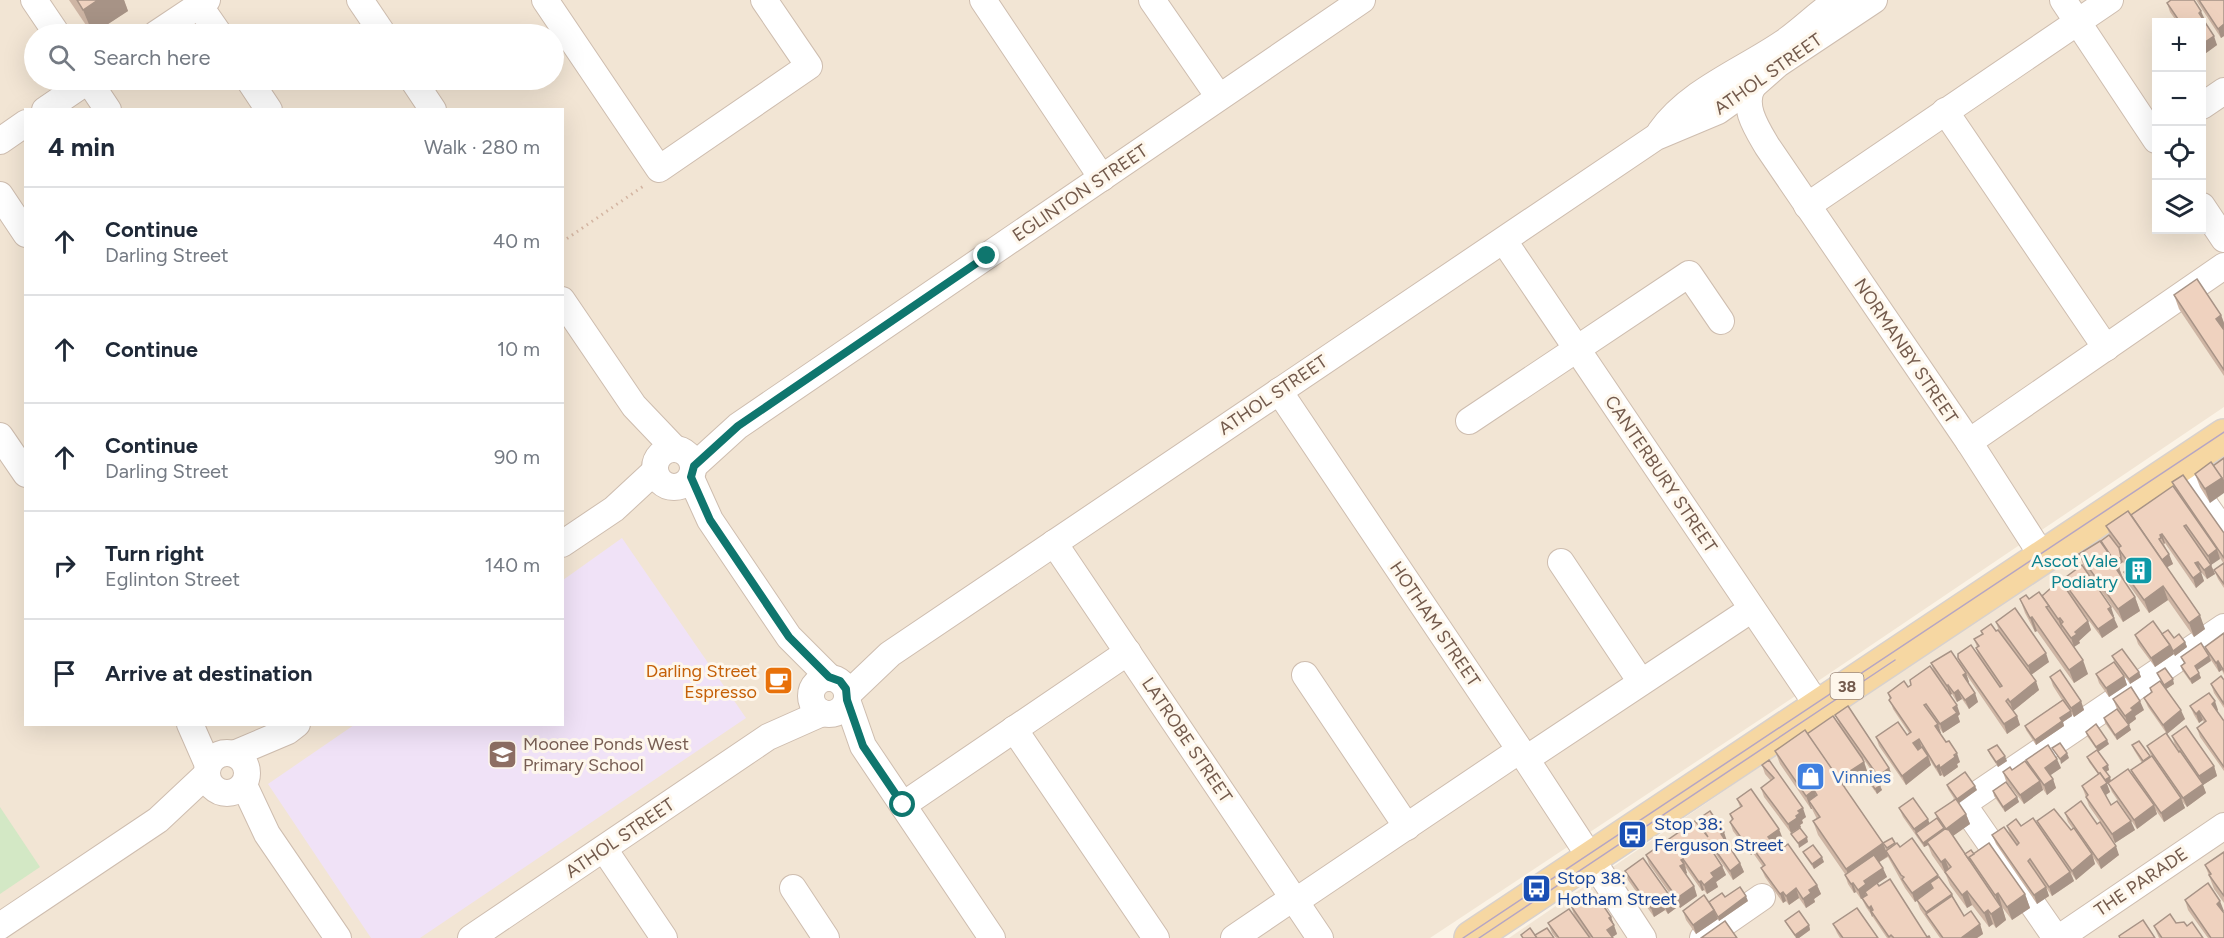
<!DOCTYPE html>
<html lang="en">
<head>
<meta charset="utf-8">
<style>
  body { margin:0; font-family:Figtree,sans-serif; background:#f6f6f7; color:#1f2937 }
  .controls { position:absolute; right:18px; top:18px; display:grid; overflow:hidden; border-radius:0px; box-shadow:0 6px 24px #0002 }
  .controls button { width:54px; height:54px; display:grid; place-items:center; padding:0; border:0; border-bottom:2px solid #e0e1e3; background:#fff; color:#1f2937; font:30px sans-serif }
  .stop { position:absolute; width:18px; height:18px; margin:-14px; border:4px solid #0f766e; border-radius:50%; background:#fff }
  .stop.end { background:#0f766e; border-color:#fff; box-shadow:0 2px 6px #0008 }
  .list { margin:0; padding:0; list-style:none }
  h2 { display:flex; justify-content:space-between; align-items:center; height:78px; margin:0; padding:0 24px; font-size:26px }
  h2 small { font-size:20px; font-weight:400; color:#747a83 }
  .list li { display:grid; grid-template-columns:39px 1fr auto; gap:18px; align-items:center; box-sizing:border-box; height:108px; padding:0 24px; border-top:2px solid #e0e1e3 }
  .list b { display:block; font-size:22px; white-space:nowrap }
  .list p { margin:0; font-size:20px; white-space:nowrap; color:#747a83 }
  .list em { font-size:20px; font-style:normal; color:#747a83 }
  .icon { flex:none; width:33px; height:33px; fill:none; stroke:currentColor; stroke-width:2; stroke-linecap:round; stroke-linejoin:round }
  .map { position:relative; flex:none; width:2224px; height:938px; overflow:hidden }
  .search { position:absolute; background:#fff; box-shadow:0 6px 24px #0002; left:24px; top:24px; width:540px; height:66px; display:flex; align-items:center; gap:15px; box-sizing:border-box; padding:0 21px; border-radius:33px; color:#747a83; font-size:22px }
  .panel { position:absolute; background:#fff; box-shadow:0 6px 24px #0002; left:24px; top:108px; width:540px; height:618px; border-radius:0px }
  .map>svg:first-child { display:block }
  .residential { fill:#f2e5d4; fill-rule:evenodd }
  .education { fill:#f0e2f7 }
  .green { fill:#d3e8c5 }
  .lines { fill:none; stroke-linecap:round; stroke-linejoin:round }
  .minor-casing { stroke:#cebdaf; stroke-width:28 }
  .major-casing { stroke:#d8d1cd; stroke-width:36 }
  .path { stroke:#d4b5a2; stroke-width:3; stroke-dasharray:1.5 4.5; stroke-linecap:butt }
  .minor { stroke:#fff; stroke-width:26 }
  .major { stroke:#f6d7a2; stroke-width:33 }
  .tram { stroke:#b5a5c4; stroke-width:1.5 }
  .wall { fill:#ceb5a4 }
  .shaded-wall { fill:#a79386 }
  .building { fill:#efd2bf; stroke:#a79386; stroke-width:1.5 }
  .route { stroke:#0f766e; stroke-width:8 }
  .labels { text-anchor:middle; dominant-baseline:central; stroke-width:6; stroke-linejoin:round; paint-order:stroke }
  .shield { fill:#fef7ec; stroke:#9d897c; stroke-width:1.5 }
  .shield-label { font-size:16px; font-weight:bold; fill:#735a4c }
  .street-label { font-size:18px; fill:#735a4c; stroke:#fef7ec }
  .culture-label { font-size:18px; fill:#0d838f; stroke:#fef7ec; text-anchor:end }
  .food-label { font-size:18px; fill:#c56008; stroke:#fef7ec; text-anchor:end }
  .education-label { font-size:18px; fill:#785e54; stroke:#fef7ec; text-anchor:start }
  .shop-label { font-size:18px; fill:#366cbe; stroke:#fef7ec; text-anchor:start }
  .transit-label { font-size:18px; fill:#164399; stroke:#fef7ec; text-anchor:start }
</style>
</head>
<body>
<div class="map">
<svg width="2224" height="938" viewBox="0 0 2224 938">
  <rect width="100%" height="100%" fill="#fbf3e6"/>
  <g class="residential">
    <path d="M 0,0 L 2224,0 L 2224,407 L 1827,675 L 1430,938 L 0,938 ZM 2156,22 L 2202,22 L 2202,230 L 2156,230 ZM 34,34 L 554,34 L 554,80 L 34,80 ZM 26,110 L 562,110 L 562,724 L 26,724 Z"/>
    <polygon points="2184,476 2224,534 2224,938 1509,938"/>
  </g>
  <polygon class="education" points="622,538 746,718 420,938 371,938 268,784 354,725 562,724 563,580"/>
  <polygon class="green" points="0,807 40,867 0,894"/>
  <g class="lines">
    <defs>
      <g id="minor">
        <polyline points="34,0 57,34"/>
        <polyline points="360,0 383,34"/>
        <polyline points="545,0 659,169 809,66 764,0"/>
        <polyline points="983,0 1102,178"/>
        <polyline points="1152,0 1219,97"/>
        <polyline points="2063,0 2156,140"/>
        <polyline points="199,5 219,34"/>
        <polyline points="156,34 207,0"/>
        <polyline points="88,80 108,110"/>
        <polyline points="249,80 269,110"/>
        <polyline points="413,80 433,110"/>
        <path d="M 1753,86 C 1741,105 1757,129 1767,146 L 1969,442 L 2043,557"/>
        <polyline points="2202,106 2224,91"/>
        <polyline points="45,110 89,80"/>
        <polyline points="1945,111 2106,348"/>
        <path d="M 1660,132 C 1689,91 1742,71 1783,43 C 1802,30 1818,13 1838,0"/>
        <polyline points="0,141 26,123"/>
        <polyline points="0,195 26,234"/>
        <polyline points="1807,206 2110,0"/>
        <polyline points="2202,206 2224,239"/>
        <polyline points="1504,241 1818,706"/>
        <polyline points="562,300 634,406 674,448"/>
        <polyline points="1279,391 1526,759 1643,938"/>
        <polyline points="1469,421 1689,274 1721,321"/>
        <polyline points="0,436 26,474"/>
        <polyline points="1969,442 2224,266"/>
        <circle cx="674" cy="468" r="19"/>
        <polyline points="694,466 738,426 1362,0"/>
        <polyline points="2178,466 2224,532"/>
        <polyline points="691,478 710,520 789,637 829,677"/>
        <polyline points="1054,543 1320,938"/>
        <polyline points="562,544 614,509 655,471"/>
        <polyline points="1561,562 1641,682"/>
        <polyline points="1305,675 1407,827"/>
        <circle cx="829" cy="696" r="18"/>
        <polyline points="847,695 890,654 1656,137 1718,111 1753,86 1778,64 1874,0"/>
        <polyline points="847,700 863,746 992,938"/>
        <polyline points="190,724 208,765"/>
        <polyline points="1014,729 1156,938"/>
        <circle cx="227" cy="773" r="20"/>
        <polyline points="234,754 288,731 297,724"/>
        <polyline points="1526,759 1752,609"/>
        <polyline points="244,785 267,834 338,938"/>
        <polyline points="903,805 1128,652"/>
        <polyline points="604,849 664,938"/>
        <polyline points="793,888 826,938"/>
        <polyline points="1296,901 1520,750"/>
        <polyline points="0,926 158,820 206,775"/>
        <polyline points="471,938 768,737 822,713"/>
        <polyline points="1234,938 1293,898"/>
        <polyline points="1703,938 1762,897"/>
        <polyline points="2056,938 1965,807 1969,800 2224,627"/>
        <polyline points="2059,938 2224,826"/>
      </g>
      <polyline id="major" points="1471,938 2224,436"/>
    </defs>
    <use href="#minor" class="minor-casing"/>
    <use href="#major" class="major-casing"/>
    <polyline class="path" points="562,242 645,185"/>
    <use href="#minor" class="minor"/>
    <use href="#major" class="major"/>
    <g class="tram">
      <polyline points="1463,938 2224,432"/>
      <polyline points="1479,938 1895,660"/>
    </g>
  </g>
  <g class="wall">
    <polygon points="69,0 124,0 128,11 92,34"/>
    <polygon points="2196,0 2224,0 2224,36 2221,38"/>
    <polygon points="2167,3 2205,20 2204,21 2217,45 2202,56 2202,22 2177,22 2170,12"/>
    <polygon points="2174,295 2221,315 2224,323 2224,376 2179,309"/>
    <polygon points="2211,462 2210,503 2200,487 2195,474"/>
    <polygon points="2172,482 2224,533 2224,588 2218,579 2214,570 2224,564 2220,558 2211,565 2215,574 2207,579 2200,571 2204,581 2196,588 2165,543 2164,544 2173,564 2167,567 2205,629 2194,637 2168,600 2149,613 2129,585 2124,572 2128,569 2123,562 2118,565 2124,581 2135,597 2140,611 2123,622 2084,567 2079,554 2110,535 2106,526 2131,515 2174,487"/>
    <polygon points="2062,580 2114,616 2113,617 2118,627 2102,638 2074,601 2088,621 2091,630 2079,641 2080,643 2074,647 2088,674 2074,683 2037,631 2035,632 2025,613 2020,599 2029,599 2065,587"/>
    <polygon points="1996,622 2049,662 2031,675 2039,690 2013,711 2017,716 2020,725 2007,734 1966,674 1969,682 1968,683 1975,693 1978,702 1969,709 1962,699 1957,702 1952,694 1950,695 1934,672 1931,663 1961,666 1958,658 1979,657 1976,648 1977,647 1974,639 1982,634 1981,631 1999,631"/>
    <polygon points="2224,633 2224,675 2222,670 2219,672 2211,660 2197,670 2201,678 2192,684 2182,670 2181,666 2184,663 2181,657 2206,651 2205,647"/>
    <polygon points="2162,634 2185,642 2187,647 2175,656 2174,654 2155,667 2138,644 2135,635"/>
    <polygon points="2112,656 2139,672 2141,677 2130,684 2114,661"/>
    <polygon points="2157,673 2174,684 2166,689 2185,719 2167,734 2148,707 2144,698 2151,693 2150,688 2163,684"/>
    <polygon points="2096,674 2124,676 2127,685 2109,697 2099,683"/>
    <polygon points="2050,677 2081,701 2084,710 2074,717 2071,713 2072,716 2063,722 2064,726 2036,745 2026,730 2025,726 2062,700 2053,686"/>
    <polygon points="2224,680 2224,708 2214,693 2211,684"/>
    <polygon points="1908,687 1960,714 1958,716 1960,722 1943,733 1938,726 1940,734 1960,762 1957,764 1958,767 1944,777 1942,775 1940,776 1929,759 1931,765 1906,785 1879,746 1876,737 1907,735 1909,733 1893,709 1888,693"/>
    <polygon points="2113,699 2144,710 2135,716 2136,719 2128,725 2131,730 2117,740 2105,723 2104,718 2117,709"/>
    <polygon points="2190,706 2218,710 2217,711 2224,721 2224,771 2200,737 2197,728 2204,723 2203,720 2199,723 2194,715"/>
    <polygon points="1835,715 1889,768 1893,777 1881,785 1863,758 1867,771 1844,787 1883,843 1886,851 1886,850 1883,843 1895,844 1938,875 1964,916 1980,924 1983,934 1977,938 1940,938 1920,909 1917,901 1915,902 1905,888 1888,857 1879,862 1887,877 1877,884 1927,937 1930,938 1887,938 1866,907 1862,899 1861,899 1856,892 1854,893 1848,884 1845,875 1845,874 1818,835 1813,821 1817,819 1812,809 1811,809 1780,764 1775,751 1807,734 1839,723"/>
    <polygon points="2086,732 2109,744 2098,751 2109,770 2106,772 2111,781 2133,776 2131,770 2142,763 2134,750 2132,745 2150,757 2151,756 2147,746 2179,752 2180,752 2175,745 2172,736 2214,766 2217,776 2203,785 2206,793 2187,807 2182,801 2185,808 2164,822 2155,809 2157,814 2137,829 2112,792 2108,783 2107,784 2110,792 2106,795 2111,805 2135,830 2115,843 2089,806 2082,786 2098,774 2089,762 2087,757 2097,750 2087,736"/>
    <polygon points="1988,750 2007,761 1998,767 1990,755"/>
    <polygon points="1769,760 1806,817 1802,820 1803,823 1800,825 1801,827 1791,833 1764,797 1761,788 1771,781 1765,774 1762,765"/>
    <polygon points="2026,760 2061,768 2050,775 2053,779 2056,788 2047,795 2041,786 2043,790 2024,804 2006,781 2003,772 2028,765"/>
    <polygon points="1865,774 1880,786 1882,790 1877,794 1866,779"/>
    <polygon points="1947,785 1977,790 1958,803 1966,814 1970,824 1953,836 1965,854 1974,854 2025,894 2030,908 2012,920 2002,907 2006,920 1996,928 1993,924 1989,927 1972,905 1967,908 1950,885 1946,875 1932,855 1928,845 1924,847 1903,817 1899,808 1928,819 1929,824 1937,818 1935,813 1955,800 1948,789"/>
    <polygon points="1993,791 2017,797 2019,802 2005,812 1994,796"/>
    <polygon points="1737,799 1783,839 1774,845 1779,851 1817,885 1821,894 1814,899 1815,902 1806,908 1799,898 1789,905 1786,901 1783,903 1765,877 1761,868 1763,867 1753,853 1751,855 1733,831 1730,822 1732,820 1730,814 1740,807"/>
    <polygon points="2065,813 2119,855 2101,869 2093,857 2095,864 2076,880 2071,873 2074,881 2052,896 2033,869 2046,887 2049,896 2037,904 1996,844 1992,835 2010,835 2007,826 2040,828 2037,821 2071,830 2073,829 2068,822"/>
    <polygon points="1697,820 1727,841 1726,842 1740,863 1744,872 1733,880 1713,850 1712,851 1722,866 1726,875 1716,882 1718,887 1707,894 1704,890 1702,891 1686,868 1685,869 1687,873 1686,874 1694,886 1697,896 1680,908 1649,864 1646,855 1698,825"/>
    <polygon points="1803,852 1824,862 1814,869 1805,856"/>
    <polygon points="2224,852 2224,903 2214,889 2205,865"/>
    <polygon points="1625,871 1672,899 1676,908 1668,914 1665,910 1654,917 1628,880"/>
    <polygon points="1725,897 1748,901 1719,921 1718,919 1696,934 1686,920 1683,911"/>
    <polygon points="1582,900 1611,917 1617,934 1612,937 1613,938 1590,938 1574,915 1571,906"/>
    <polygon points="2185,900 2224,911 2223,911 2224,938 2208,938 2188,910"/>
    <polygon points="1785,921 1809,925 1810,930 1799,938 1796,938 1787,925"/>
    <polygon points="1548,923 1590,938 1556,938 1552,933"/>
    <polygon points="2176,923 2187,926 2203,938 2159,938 2154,926"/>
    <polygon points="1833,924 1878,938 1840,938 1837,933"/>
  </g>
  <g class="shaded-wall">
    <polygon points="98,0 124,0 128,11 93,34 83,10"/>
    <polygon points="2201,11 2205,20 2202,22 2199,13"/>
    <polygon points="2224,24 2224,36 2221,38 2218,29"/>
    <polygon points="2214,36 2217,45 2202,56 2202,44"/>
    <polygon points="2221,315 2224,323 2224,330 2216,319"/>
    <polygon points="2222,478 2224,482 2224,493 2210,503 2205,489"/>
    <polygon points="2162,534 2165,543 2164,544 2160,535"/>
    <polygon points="2217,549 2220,559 2211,565 2215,574 2207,579 2204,570 2211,565 2208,556"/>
    <polygon points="2169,554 2173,564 2164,569 2161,560"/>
    <polygon points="2121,557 2123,562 2115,568 2113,563"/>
    <polygon points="2198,562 2201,571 2198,573 2195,563"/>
    <polygon points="2119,568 2124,581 2117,570"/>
    <polygon points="2201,572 2204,581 2196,588 2193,578"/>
    <polygon points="2163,586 2168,600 2149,613 2144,600"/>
    <polygon points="2135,597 2140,611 2123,622 2118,609"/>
    <polygon points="2111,607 2114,616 2111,618 2108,609"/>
    <polygon points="2200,615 2205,629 2194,637 2189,623"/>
    <polygon points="2032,617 2037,631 2035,632 2030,618"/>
    <polygon points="2060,618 2063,627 2061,624 2062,628 2062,629 2058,619"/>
    <polygon points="2114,618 2118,627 2102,638 2098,629"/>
    <polygon points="2088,621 2091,630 2079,641 2080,643 2074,647 2071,638 2075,632"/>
    <polygon points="2185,642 2187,647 2175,656 2173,651"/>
    <polygon points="2170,645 2174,654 2155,667 2151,658"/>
    <polygon points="2046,653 2049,662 2031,675 2028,666"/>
    <polygon points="2209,656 2211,661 2196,671 2195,666"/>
    <polygon points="2083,660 2088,674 2074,683 2069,670"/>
    <polygon points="2218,661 2222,670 2219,672 2216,663"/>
    <polygon points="2139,672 2141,677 2130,684 2129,679"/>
    <polygon points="1966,673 1969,682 1966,684 1963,675"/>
    <polygon points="2199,673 2201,678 2192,684 2190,679"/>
    <polygon points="2124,676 2127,685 2109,697 2106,688"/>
    <polygon points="2173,679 2174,684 2166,689 2164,685"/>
    <polygon points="2036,681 2039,690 2013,711 2010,702"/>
    <polygon points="1948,685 1952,694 1950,695 1947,686"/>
    <polygon points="1958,690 1962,699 1957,702 1954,693"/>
    <polygon points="1975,693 1978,702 1969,709 1965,700"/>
    <polygon points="2081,701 2084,710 2074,717 2071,708"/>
    <polygon points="2140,701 2144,710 2135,716 2136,719 2128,725 2125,716 2131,708"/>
    <polygon points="2215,701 2218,710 2215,713 2212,704"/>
    <polygon points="1957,705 1960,714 1958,716 1960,722 1943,733 1940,724 1953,708"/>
    <polygon points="2181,710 2185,719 2167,734 2163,725"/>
    <polygon points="2071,711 2072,716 2063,722 2064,726 2036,745 2035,740 2060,718"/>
    <polygon points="2199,711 2203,720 2199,723 2196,714"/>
    <polygon points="2017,716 2020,725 2007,734 2004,724"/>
    <polygon points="1938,724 1941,733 1938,735 1935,726"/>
    <polygon points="2129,725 2131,730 2117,740 2115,735"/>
    <polygon points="1919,739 1922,748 1916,752 1913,743"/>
    <polygon points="2107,740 2109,744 2098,752 2096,747"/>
    <polygon points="1957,753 1960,762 1957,764 1958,767 1944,777 1940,768"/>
    <polygon points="2067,753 2069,758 2061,764 2060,759"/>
    <polygon points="1928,756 1931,765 1906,785 1902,776"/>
    <polygon points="2005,756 2007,761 1998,767 1996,762"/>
    <polygon points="2057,759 2061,768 2048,777 2045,768"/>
    <polygon points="1864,762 1867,771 1841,789 1838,780"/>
    <polygon points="1939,765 1942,775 1940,776 1936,767"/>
    <polygon points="2108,765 2109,770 2105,772 2103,768"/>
    <polygon points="2214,766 2217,776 2203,785 2206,793 2187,807 2183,798 2202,785 2199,776"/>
    <polygon points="1889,768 1893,777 1881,785 1878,776"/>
    <polygon points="2110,777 2111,781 2107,784 2110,792 2104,796 2101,787 2104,781"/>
    <polygon points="2053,779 2056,788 2047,795 2044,785"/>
    <polygon points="2040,781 2043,790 2024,804 2020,795"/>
    <polygon points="1880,786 1882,790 1877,794 1875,789"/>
    <polygon points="1975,786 1977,790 1958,804 1957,799"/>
    <polygon points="1814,790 1819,804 1809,801 1812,809 1811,809 1806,796"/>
    <polygon points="2017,797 2019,802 2005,812 2003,807"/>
    <polygon points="2181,798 2185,808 2164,822 2161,813"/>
    <polygon points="2154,805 2157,814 2137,829 2134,820"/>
    <polygon points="1803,808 1806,817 1802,820 1803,823 1800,825 1801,827 1791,833 1788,824 1796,816 1798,811"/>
    <polygon points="1966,814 1970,824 1950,838 1946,829"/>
    <polygon points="1928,819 1931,828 1916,833 1914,829"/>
    <polygon points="2131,821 2135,830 2115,843 2112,834"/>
    <polygon points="1944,828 1946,832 1927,842 1928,845 1924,847 1923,843"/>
    <polygon points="1779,829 1783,839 1772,846 1768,837"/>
    <polygon points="1724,832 1727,841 1725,843 1721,834"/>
    <polygon points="1807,837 1808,842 1799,848 1798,843"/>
    <polygon points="1709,841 1713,850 1710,852 1707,843"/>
    <polygon points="1883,843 1888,856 1851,882 1846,869"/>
    <polygon points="1750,844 1753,853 1751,855 1747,846"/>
    <polygon points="2116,846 2119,855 2101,869 2098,860"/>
    <polygon points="2092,854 2095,864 2076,880 2072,871"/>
    <polygon points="1822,857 1824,862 1814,869 1812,864"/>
    <polygon points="1683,859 1687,873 1684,875 1680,866 1681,860"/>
    <polygon points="1945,859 1950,872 1945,872 1946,875 1941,862"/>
    <polygon points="1740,863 1744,872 1733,880 1730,871"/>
    <polygon points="1722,866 1726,875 1716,882 1718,887 1707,894 1704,885 1711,873"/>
    <polygon points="1883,868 1887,877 1865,892 1866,896 1861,899 1858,890 1864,881"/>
    <polygon points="2070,872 2074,881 2052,896 2049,887"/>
    <polygon points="1938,875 1941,884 1930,883 1933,890 1915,902 1912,893"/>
    <polygon points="1701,881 1704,890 1702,891 1699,882"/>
    <polygon points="1853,883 1856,892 1854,893 1851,884"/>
    <polygon points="1817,885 1821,894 1814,899 1815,902 1806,908 1803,899 1809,890"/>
    <polygon points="1694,886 1697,896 1680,908 1677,898"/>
    <polygon points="2046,887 2049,896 2037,904 2034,895"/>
    <polygon points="1796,888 1799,898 1789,905 1786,896"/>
    <polygon points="1967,891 1972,905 1967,908 1962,895"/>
    <polygon points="1783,892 1786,901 1783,903 1780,894"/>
    <polygon points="1998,893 2006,920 1996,928 1991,914 2000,908 1995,895"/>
    <polygon points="1952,894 1955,903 1927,915 1926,912"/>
    <polygon points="2025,894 2030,908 2012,920 2007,907"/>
    <polygon points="1746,896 1748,901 1719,921 1718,917"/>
    <polygon points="1672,899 1676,908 1668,914 1664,905"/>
    <polygon points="1662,900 1665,910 1654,917 1651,908"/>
    <polygon points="2220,901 2224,911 2221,913 2217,904"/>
    <polygon points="1871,906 1874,916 1871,911 1873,916 1872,917 1869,908"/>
    <polygon points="1714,910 1718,919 1696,934 1693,925"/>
    <polygon points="1988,910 1993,924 1989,927 1984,913"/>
    <polygon points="1611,917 1617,934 1611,938 1607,930 1609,918"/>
    <polygon points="1980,924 1983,934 1977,938 1961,938"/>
    <polygon points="1809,925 1810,930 1799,938 1796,938 1795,935"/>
  </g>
  <g class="building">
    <polygon points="77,0 98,0 83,10"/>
    <polygon points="2171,0 2194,0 2201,11 2199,13 2214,36 2202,44 2202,22 2180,22 2167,3"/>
    <polygon points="2199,0 2224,0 2224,24 2218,29"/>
    <polygon points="2197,279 2221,315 2216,319 2224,330 2224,370 2174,295"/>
    <polygon points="2224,458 2224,482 2223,482 2222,478 2213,466"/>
    <polygon points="2211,462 2222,478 2205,489 2195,474"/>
    <polygon points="2183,475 2224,533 2224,558 2172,482"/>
    <polygon points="2173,486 2217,549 2208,556 2186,525 2184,526 2211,565 2204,570 2198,562 2195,563 2201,572 2193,578 2162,534 2160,535 2161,538 2159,539 2169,554 2162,560 2131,515"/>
    <polygon points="2128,511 2200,615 2189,623 2163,586 2144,600 2124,572 2131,566 2118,548 2121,546 2106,526"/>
    <polygon points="2109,535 2119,548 2121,557 2115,562 2101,541"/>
    <polygon points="2100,541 2119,568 2117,570 2135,597 2118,609 2079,554"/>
    <polygon points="2224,563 2224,584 2214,570"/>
    <polygon points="2082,565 2111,607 2108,609 2114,618 2098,629 2062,580"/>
    <polygon points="2060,580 2088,621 2075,632 2077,634 2071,638 2061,624 2063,622 2060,618 2058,619 2042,596"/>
    <polygon points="2039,592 2049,606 2046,607 2083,660 2069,670 2032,617 2030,618 2020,599 2026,595 2029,599"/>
    <polygon points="2015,608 2046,653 2028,666 1996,622"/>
    <polygon points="2153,621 2170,645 2151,658 2135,635"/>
    <polygon points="1991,624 1996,631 1998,630 2036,681 2010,702 2008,699 2006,701 2017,716 2004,724 1958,658 1958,654 1971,645 2000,687 2002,686 1976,648 1979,646 1974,639 1983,634 1981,631"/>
    <polygon points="2168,630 2174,638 2179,634 2185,642 2173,651 2170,645 2162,634"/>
    <polygon points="2224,633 2224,671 2218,661 2216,663 2205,647"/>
    <polygon points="2201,643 2209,656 2195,666 2199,673 2190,679 2181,666 2185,663 2181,657"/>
    <polygon points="2122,649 2139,672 2129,679 2112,656"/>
    <polygon points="1951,651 1966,673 1963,675 1975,693 1965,700 1958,690 1954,693 1948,685 1947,686 1931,663"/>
    <polygon points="2114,662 2124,676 2106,688 2096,674"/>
    <polygon points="1930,666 1957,705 1953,708 1957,713 1940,724 1926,704 1924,705 1938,724 1935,726 1946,742 1949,741 1957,753 1954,755 1955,757 1940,768 1939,765 1936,767 1919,739 1913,743 1918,750 1922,747 1928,756 1902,776 1876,737 1898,722 1907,735 1911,732 1889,700 1891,698 1888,693 1904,681 1908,687 1911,685 1910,680"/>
    <polygon points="2165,668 2173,679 2164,685 2157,673"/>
    <polygon points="2060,670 2081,701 2071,708 2050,677"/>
    <polygon points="2221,676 2224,680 2224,704 2211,684"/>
    <polygon points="2160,681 2181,710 2163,725 2144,698 2152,692 2150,688"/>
    <polygon points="2131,687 2140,701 2131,708 2133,710 2125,716 2113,699"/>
    <polygon points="2209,693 2215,701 2212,704 2224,721 2224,767 2197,728 2206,721 2199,711 2196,714 2190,706"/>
    <polygon points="2063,700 2071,711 2060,718 2062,721 2035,740 2025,726"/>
    <polygon points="1848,706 1889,768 1878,776 1835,715"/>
    <polygon points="2117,709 2129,725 2115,735 2104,718"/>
    <polygon points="1833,716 1862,758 1864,762 1838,779 1807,734"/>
    <polygon points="2096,724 2107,740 2096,747 2086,732"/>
    <polygon points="2186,726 2214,766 2199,776 2172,736"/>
    <polygon points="1805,730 1883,843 1846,869 1813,821 1820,817 1809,801 1817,795 1814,790 1806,796 1775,751"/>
    <polygon points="2166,733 2179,752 2180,751 2203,784 2183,798 2147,746"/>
    <polygon points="2139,741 2150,756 2143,761 2132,745"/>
    <polygon points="2060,743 2067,753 2060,759 2052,748"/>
    <polygon points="1997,745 2005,756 1996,762 1988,750"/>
    <polygon points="2048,745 2057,759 2045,768 2053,779 2044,785 2026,760"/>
    <polygon points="2097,750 2108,765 2103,768 2110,777 2105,780 2100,773 2099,774 2087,757"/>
    <polygon points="2152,756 2181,798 2161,813 2131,770"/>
    <polygon points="1769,760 1803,808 1798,811 1800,813 1796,816 1797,818 1788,824 1761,788 1774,778 1762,765"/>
    <polygon points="2025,761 2040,781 2020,795 2003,772 2010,767 2012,770"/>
    <polygon points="2128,769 2154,805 2134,820 2108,783"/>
    <polygon points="1871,770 1880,786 1875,789 1865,774"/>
    <polygon points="1965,772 1975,786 1957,799 1947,785"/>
    <polygon points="2100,773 2107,783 2101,787 2111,805 2117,801 2131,821 2112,834 2086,797 2088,795 2082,786"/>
    <polygon points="2006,782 2017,797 2003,807 1993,791"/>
    <polygon points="1751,789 1779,829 1768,837 1779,851 1788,844 1817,885 1809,890 1811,893 1803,899 1796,888 1786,896 1783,892 1780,894 1761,868 1765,865 1750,844 1747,846 1730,822 1733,819 1730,814 1742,806 1737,799"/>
    <polygon points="1913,798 1928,819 1914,829 1899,808"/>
    <polygon points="1956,799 1966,814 1946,829 1935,813"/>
    <polygon points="2081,801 2097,824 2100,822 2116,846 2098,860 2065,813"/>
    <polygon points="2054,809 2071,830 2074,828 2092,854 2072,871 2037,821"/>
    <polygon points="1710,811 1724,832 1721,834 1740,863 1730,871 1709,841 1707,843 1722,866 1711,873 1714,877 1704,885 1701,881 1699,882 1683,859 1681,860 1684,864 1680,866 1694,886 1677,898 1646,855 1695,821 1708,837 1697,820"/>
    <polygon points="1937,818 1944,828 1923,843 1916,833"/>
    <polygon points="2033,818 2070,872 2049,887 2030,859 2028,861 2046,887 2034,895 1992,835 2004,827 2017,845 2019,843 2007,826 2016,819 2021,826"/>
    <polygon points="1800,828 1807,837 1798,843 1791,834"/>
    <polygon points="1945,829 1949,830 2001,907 1991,914 1988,910 1984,913 1967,891 1962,895 1945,872 1951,867 1945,859 1941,862 1927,842"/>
    <polygon points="1892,838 1895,843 1887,848 1883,843"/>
    <polygon points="1912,838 1938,875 1912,893 1902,879 1904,877 1901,875 1886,851 1897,843 1900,847"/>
    <polygon points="1989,843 2025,894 2007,907 1998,893 1995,895 1969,857"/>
    <polygon points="1813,845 1822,857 1812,864 1803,852"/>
    <polygon points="1971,850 1974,854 1969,857 1970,861 1965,854"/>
    <polygon points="2224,852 2224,896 2209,875 2211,874 2205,865"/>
    <polygon points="1874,855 1883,868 1864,881 1866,884 1858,890 1853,883 1851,884 1845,875"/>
    <polygon points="1643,858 1672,899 1664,905 1662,900 1651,908 1625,871"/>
    <polygon points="1939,877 1952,894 1926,912 1917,900 1933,888 1930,883"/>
    <polygon points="1890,879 1927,937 1929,936 1930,938 1894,938 1891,935 1889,937 1871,911 1873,910 1871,906 1869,908 1862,898 1867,895 1865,892 1877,883 1879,886"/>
    <polygon points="2208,883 2220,901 2217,904 2224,913 2224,938 2211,938 2185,900"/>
    <polygon points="1740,887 1746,896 1718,917 1714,910 1709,902 1722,893 1725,897"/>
    <polygon points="1592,894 1594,897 1596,895 1611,917 1609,918 1614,925 1607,930 1613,938 1593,938 1571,906 1581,899 1582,900"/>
    <polygon points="1704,895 1714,910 1693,925 1683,911"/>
    <polygon points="1952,896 1964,916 1971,911 1980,924 1961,938 1943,938 1926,914"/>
    <polygon points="1857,908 1878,938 1843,938 1833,924"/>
    <polygon points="1569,909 1590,938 1559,938 1548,923"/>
    <polygon points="1799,911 1809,925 1795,935 1785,921"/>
    <polygon points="2170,914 2176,923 2184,922 2187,926 2192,922 2203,938 2162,938 2154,926"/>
    <polygon points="2143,920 2155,938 2120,938 2119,936"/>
    <polygon points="1725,921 1737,938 1701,938"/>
    <polygon points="1530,928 1537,938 1523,938 1521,935"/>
    <polygon points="1547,928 1554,938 1537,938 1535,935"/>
  </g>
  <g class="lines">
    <polyline class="route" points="903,805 863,746 847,700 846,689 840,681 829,677 789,637 710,520 691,477 694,466 738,426 987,256"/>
  </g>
  <defs>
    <symbol id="building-square" viewBox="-11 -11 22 22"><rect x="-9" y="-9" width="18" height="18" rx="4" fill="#0f9aa8" stroke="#fef7ec"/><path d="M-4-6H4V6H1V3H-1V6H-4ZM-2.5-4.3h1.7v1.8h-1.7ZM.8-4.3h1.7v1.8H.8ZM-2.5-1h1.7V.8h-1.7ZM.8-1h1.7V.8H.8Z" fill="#fff"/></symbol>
    <symbol id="cafe-square" viewBox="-11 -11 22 22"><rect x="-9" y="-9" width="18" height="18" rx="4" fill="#e8710a" stroke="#fef7ec"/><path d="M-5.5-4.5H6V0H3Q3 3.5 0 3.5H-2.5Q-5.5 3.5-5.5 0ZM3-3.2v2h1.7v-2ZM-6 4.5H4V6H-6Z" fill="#fff"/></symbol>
    <symbol id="school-square" viewBox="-11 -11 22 22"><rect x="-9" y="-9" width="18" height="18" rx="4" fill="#8d6e63" stroke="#fef7ec"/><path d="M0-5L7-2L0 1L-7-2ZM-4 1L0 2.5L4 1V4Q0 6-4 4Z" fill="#fff"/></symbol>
    <symbol id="shop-square" viewBox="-11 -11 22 22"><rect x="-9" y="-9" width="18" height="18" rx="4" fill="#3f7fe0" stroke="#fef7ec"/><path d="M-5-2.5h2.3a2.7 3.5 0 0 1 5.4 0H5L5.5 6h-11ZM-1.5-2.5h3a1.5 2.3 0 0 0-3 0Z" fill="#fff"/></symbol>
    <symbol id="bus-square" viewBox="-11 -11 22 22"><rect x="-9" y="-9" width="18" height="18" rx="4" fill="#1a4fb4" stroke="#fef7ec"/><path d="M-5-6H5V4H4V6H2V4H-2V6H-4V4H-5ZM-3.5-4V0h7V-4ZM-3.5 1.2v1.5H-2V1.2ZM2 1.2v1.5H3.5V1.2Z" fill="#fff"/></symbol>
  </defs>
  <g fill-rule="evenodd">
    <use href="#building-square" x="2122" y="554" width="33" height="33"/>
    <use href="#cafe-square" x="762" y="664" width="33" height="33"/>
    <use href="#school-square" x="486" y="738" width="33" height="33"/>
    <use href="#shop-square" x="1794" y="760" width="33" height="33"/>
    <use href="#bus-square" x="1616" y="818" width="33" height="33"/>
    <use href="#bus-square" x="1520" y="872" width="33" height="33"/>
  </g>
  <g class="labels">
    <rect class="shield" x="1830.5" y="673" width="33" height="26" rx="4.5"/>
    <g class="shield-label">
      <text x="1847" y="686">38</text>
    </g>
    <g class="street-label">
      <text transform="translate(1768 74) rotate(-35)">ATHOL STREET</text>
      <text transform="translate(1080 193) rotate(-34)">EGLINTON STREET</text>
      <text transform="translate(1906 351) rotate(56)">NORMANBY STREET</text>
      <text transform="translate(1273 395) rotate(-34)">ATHOL STREET</text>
      <text transform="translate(1661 474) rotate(56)">CANTERBURY STREET</text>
      <text transform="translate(1435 624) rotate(56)">HOTHAM STREET</text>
      <text transform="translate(1187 740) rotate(56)">LATROBE STREET</text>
      <text transform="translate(620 838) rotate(-34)">ATHOL STREET</text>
      <text transform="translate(2141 882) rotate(-34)">THE PARADE</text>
    </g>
    <g class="culture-label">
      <text x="2118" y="561">Ascot Vale<tspan x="2118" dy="21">Podiatry</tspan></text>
    </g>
    <g class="food-label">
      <text x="757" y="671">Darling Street<tspan x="757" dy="21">Espresso</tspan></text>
    </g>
    <g class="education-label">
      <text x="523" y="744">Moonee Ponds West<tspan x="523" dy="21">Primary School</tspan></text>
    </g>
    <g class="shop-label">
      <text x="1832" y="777">Vinnies</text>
    </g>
    <g class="transit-label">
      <text x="1654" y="824">Stop 38:<tspan x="1654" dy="21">Ferguson Street</tspan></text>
      <text x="1557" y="878">Stop 38:<tspan x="1557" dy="21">Hotham Street</tspan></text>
    </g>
  </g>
</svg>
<div class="controls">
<button>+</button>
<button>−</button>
<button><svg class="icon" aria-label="locate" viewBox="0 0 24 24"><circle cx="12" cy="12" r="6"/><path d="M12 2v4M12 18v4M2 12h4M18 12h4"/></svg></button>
<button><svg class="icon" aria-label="layers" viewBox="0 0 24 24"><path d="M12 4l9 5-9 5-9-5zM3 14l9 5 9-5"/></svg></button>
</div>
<div class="stop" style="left:903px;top:805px"></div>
<div class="stop end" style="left:987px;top:256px"></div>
<div class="search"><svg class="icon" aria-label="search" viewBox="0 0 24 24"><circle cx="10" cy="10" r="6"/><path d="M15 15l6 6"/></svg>Search here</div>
<section class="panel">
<h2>4 min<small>Walk · 280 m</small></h2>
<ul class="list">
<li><svg class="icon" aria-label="ahead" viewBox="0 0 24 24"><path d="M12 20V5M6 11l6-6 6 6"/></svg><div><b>Continue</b><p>Darling Street</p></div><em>40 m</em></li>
<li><svg class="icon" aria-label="ahead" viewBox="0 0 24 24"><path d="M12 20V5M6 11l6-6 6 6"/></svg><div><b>Continue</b></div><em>10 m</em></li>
<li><svg class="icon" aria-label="ahead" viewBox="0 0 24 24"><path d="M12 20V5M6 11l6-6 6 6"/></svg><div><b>Continue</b><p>Darling Street</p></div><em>90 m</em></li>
<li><svg class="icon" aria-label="right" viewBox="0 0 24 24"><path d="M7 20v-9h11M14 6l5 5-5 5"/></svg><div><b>Turn right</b><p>Eglinton Street</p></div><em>140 m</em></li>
<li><svg class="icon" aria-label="arrive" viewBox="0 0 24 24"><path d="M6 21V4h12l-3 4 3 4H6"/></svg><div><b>Arrive at destination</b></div></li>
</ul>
</section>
</div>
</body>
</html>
